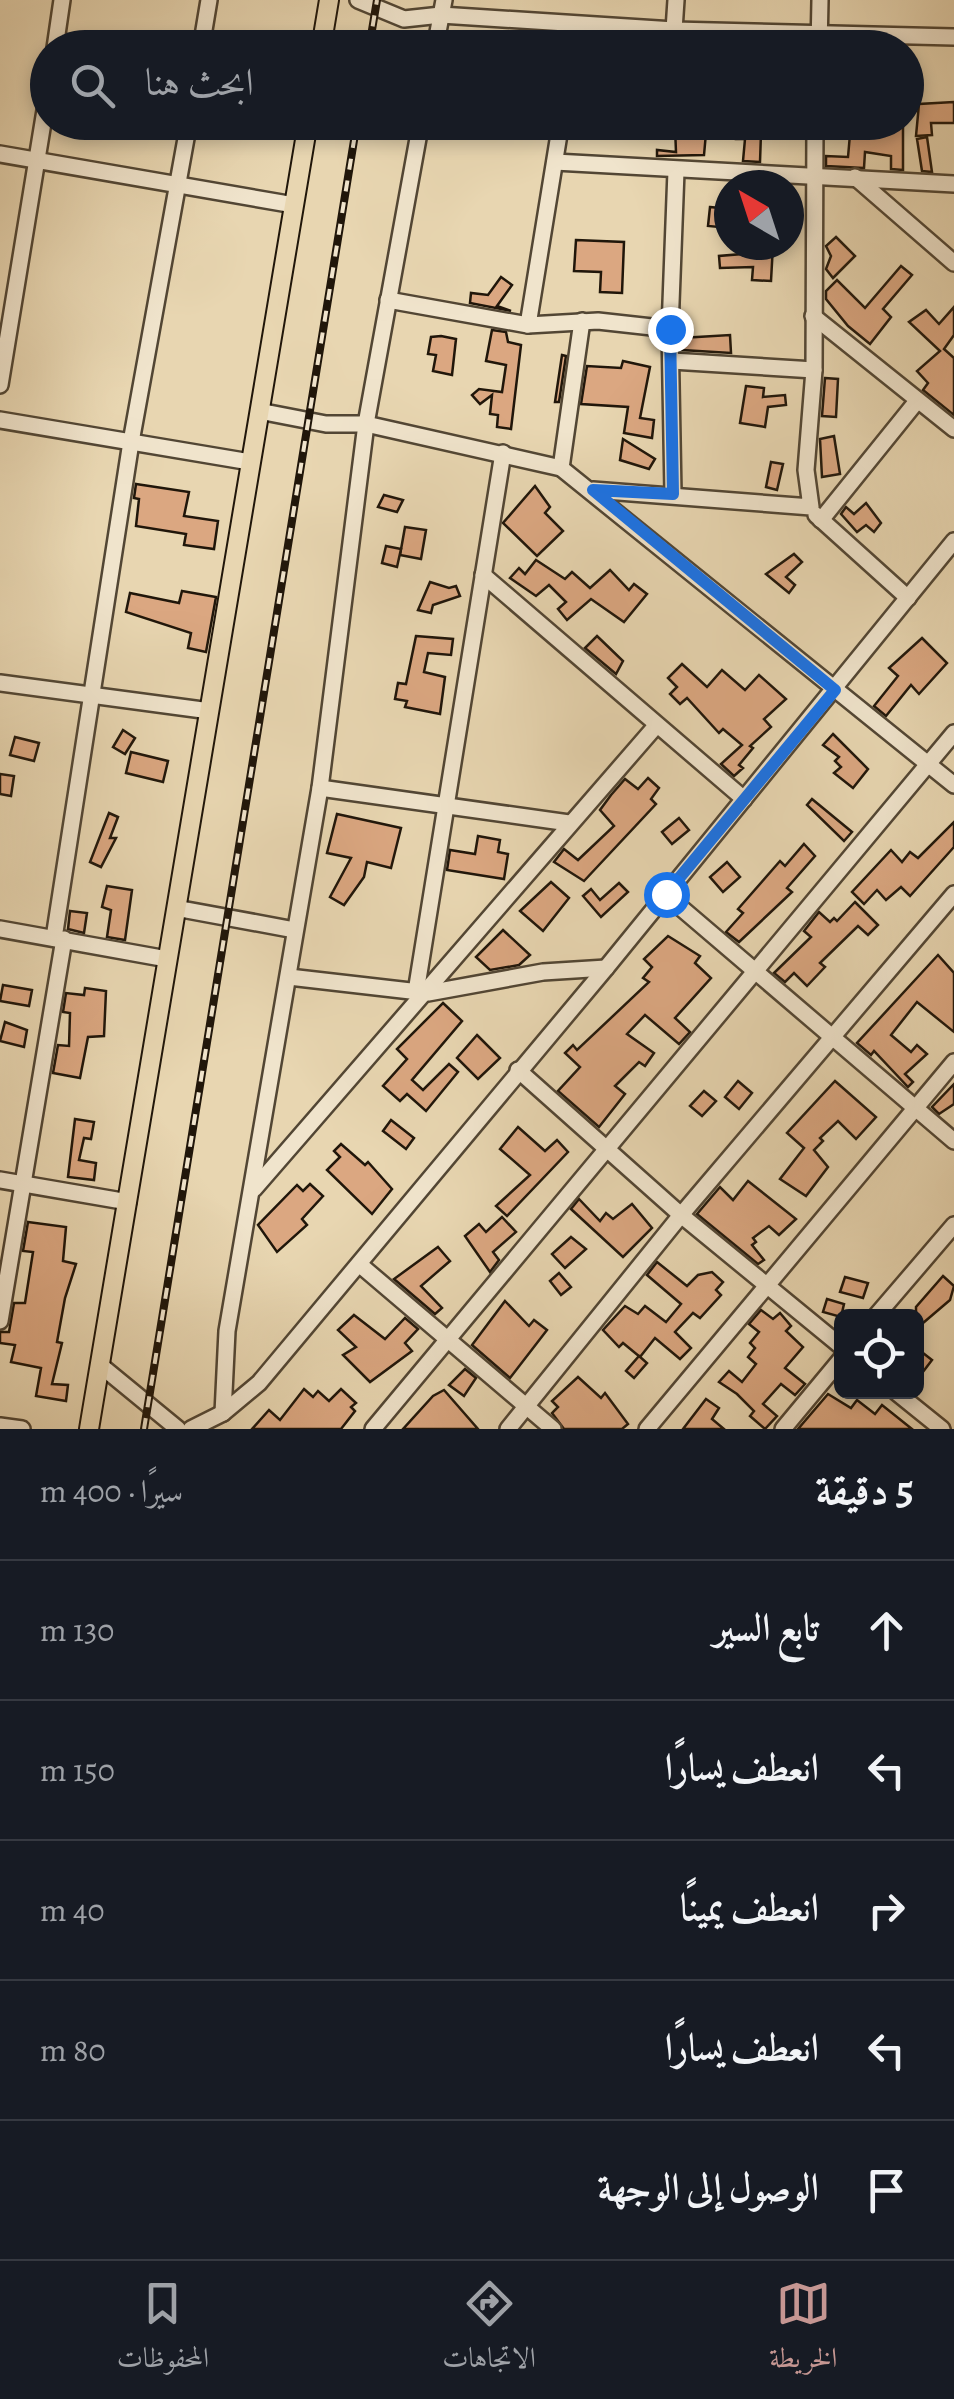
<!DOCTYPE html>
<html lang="ar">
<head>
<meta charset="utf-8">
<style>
  body { margin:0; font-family:Alegreya,Amiri,serif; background:#242831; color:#f1f3f6; direction:rtl }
  .controls { position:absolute; right:30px; bottom:30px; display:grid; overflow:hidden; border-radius:15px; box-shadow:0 5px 15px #0003 }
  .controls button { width:90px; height:90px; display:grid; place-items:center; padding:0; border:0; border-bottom:2px solid #363941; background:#171b24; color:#f1f3f6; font:50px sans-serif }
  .compass { position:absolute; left:714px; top:170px; width:90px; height:90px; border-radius:50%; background:#171b24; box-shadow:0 5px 15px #0003; rotate:321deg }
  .stop { position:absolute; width:30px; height:30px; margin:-22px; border:8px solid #1a73e8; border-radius:50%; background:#fff }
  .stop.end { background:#1a73e8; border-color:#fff; box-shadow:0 2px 10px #0008 }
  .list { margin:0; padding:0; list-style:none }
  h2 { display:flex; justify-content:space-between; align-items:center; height:130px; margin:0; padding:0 40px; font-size:42px }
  h2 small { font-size:32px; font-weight:400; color:#9ea1a6 }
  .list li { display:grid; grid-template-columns:65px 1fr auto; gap:30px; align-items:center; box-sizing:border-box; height:140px; padding:0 40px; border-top:2px solid #363941 }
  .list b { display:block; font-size:38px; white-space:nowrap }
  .list em { font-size:32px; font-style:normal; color:#9ea1a6 }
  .icon { flex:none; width:55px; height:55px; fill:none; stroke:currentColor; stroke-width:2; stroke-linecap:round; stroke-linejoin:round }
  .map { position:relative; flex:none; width:954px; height:1429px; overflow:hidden; direction:ltr }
  .search { position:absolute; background:#171b24; box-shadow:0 5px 15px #0003; left:30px; right:30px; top:30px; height:110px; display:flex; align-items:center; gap:25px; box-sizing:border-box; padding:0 35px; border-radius:55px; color:#9ea1a6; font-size:38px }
  .sheet { height:830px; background:#171b24 }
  nav { display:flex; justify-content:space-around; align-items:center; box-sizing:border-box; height:140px; border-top:2px solid #363941; background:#171b24; font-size:28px; color:#9ea1a6 }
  nav a { display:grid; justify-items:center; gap:5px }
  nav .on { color:#c59692 }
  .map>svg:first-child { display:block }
  .building { fill:#dba781; stroke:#20160a; stroke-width:2.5 }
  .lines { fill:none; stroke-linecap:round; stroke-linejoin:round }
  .minor-casing { stroke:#524634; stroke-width:20 }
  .major-casing { stroke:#20160a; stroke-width:22 }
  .minor { stroke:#f0e4cc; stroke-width:15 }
  .major { stroke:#e8d6b1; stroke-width:18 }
  .rail-casing { stroke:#20160a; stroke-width:8 }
  .rail { stroke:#f0e4cc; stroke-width:4; stroke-dasharray:11; stroke-linecap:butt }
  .route { stroke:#1a73e8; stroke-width:12 }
</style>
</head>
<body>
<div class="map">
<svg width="954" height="1429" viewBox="0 0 954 1429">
  <rect width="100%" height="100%" fill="#e8d6b1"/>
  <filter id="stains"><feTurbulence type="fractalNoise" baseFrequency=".002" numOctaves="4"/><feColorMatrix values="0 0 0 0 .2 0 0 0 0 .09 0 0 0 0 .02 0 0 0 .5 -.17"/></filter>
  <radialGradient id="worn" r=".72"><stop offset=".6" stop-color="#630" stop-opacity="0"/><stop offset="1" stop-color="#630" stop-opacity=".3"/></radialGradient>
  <g class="building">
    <polygon points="954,102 954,123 931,123 932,135 916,136 919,104"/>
    <polygon points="690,122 707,122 704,155 657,156 657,150 676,152 675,127 689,127"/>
    <polygon points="737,122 754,122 754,133 761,133 760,162 743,161 745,139 736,139"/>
    <polygon points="851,123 903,128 903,170 891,169 891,156 865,152 864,168 826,166 826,156 848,157"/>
    <polygon points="927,137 932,172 922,171 917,139"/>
    <polygon points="710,207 729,209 729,228 708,226"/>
    <polygon points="836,237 855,256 833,278 826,269 831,256 826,246"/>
    <polygon points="576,240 624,242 622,293 600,292 601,272 574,271"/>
    <polygon points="754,245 773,245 771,281 752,280 753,267 720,268 719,256 754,253"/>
    <polygon points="901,266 912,275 883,309 891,317 870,344 848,326 826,299 826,291 837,280 865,308"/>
    <polygon points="501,277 512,285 497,306 511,311 470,303 471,293 488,295"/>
    <polygon points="954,307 954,335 944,349 954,358 954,415 923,390 928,383 917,371 940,351 909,322 926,310 939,324"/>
    <polygon points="492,330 506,332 508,342 521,345 511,429 497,427 498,415 490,414 492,395 480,404 472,395 479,389 502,392 506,365 486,361"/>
    <polygon points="730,335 731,353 682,350 681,338"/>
    <polygon points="441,336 456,339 452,375 433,371 436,355 428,354 431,337"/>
    <polygon points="562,355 566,356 559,402 555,402"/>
    <polygon points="623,361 650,367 640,418 654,420 652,438 624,433 628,407 581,404 587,366 621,368"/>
    <polygon points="825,378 838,379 836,417 822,416"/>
    <polygon points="746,386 764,388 763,397 785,395 786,405 768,407 765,427 740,423"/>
    <polygon points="834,436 840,474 822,477 820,439"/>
    <polygon points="623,439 655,459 649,469 620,460"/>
    <polygon points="771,462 783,464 777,490 766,487"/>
    <polygon points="136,484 189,492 184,516 218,521 214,549 184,545 186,534 136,526 139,499 134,498"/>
    <polygon points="535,486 550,507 545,513 563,531 537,556 503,523"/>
    <polygon points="384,495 403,500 397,512 378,507"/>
    <polygon points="866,503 881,523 874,532 866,525 857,532 841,514 846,507 854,514"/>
    <polygon points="405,527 426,530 421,559 400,555"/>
    <polygon points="386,546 401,549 397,567 382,563"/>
    <polygon points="794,554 802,562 786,577 795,585 789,593 766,574"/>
    <polygon points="536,560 565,579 572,572 590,588 610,570 629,590 634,584 647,594 624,622 591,599 567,620 558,609 566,602 549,585 536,596 510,578 519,568 525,574"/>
    <polygon points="430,582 449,588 456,586 460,596 433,605 431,613 418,610"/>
    <polygon points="182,591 216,597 206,652 188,648 191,633 126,612 130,593 179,603"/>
    <polygon points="416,636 453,639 451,655 428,653 424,672 445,677 440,714 405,707 407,701 395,699 398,683 406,684"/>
    <polygon points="597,636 623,661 616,674 585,648"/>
    <polygon points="922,638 947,663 919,694 911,685 886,716 874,706 898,676 889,668"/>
    <polygon points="682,664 707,687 722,670 745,690 759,675 786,699 764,719 771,727 750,746 753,748 739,765 743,768 734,776 721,764 742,745 723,729 719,733 687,698 680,704 670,694 677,687 668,678"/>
    <polygon points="123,730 135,738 125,754 113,747"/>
    <polygon points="833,734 868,769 853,788 834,773 841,767 835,761 839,757 823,745"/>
    <polygon points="15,737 39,743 34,761 10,755"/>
    <polygon points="131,752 168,761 163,782 126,773"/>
    <polygon points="0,774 14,776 11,796 0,794"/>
    <polygon points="648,778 659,788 651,799 656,804 584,881 554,862 564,849 578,860 614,826 600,810 611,795 625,779 638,789"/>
    <polygon points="812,799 852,832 844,841 807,805"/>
    <polygon points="109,813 118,817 110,838 116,838 101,867 90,862"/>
    <polygon points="337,814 401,828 391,868 367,862 364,877 344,905 330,897 351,858 327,853"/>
    <polygon points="679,818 689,830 672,844 662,832"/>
    <polygon points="954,822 954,847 910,896 901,887 886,900 877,890 864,904 852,892 891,850 902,862 910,852 918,858"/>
    <polygon points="478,836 500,840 498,852 508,854 504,879 447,870 450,850 475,854"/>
    <polygon points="804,844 815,856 787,888 792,892 739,942 726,932 743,913 738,909 780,861 785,866"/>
    <polygon points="727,862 740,877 723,892 710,877"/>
    <polygon points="551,882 569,898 543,931 520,911"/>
    <polygon points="619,883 628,892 601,917 583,896 591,889 600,900"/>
    <polygon points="107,886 132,890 125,940 107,937 111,910 102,907"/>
    <polygon points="855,902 878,925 868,935 858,926 820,963 825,967 807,986 794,973 785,982 774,973 811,937 804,931 819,912 830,922 834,918 837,921"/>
    <polygon points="70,911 87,913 84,933 68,929"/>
    <polygon points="503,930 530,955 519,965 490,970 476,957"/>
    <polygon points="668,936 700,956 695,963 711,978 675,1018 690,1032 679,1044 645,1015 627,1034 654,1053 645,1066 639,1062 615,1086 625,1094 599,1127 558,1091 580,1067 565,1053 573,1045 577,1050 649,982 643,978 652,967 644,959"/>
    <polygon points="938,955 954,973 954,1032 917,1002 891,1035 911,1052 917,1045 927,1054 905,1074 913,1082 908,1087 874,1051 871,1055 857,1043"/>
    <polygon points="3,985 32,990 29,1006 0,1001"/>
    <polygon points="85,988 106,991 104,1036 88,1037 80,1078 53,1073 58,1045 69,1046 70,1013 63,1012 66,993 84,995"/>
    <polygon points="443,1003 462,1021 412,1080 423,1090 449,1064 458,1072 426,1111 407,1094 400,1101 383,1086 407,1059 397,1049"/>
    <polygon points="5,1022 27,1030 24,1047 0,1041"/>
    <polygon points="477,1035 500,1058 478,1079 457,1058"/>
    <polygon points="738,1081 752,1093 739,1109 725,1097"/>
    <polygon points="835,1081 876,1117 856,1139 838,1121 820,1138 823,1141 814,1150 828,1167 806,1196 780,1179 804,1148 787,1133"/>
    <polygon points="954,1084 954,1104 939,1114 932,1107"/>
    <polygon points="704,1091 716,1101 702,1116 690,1106"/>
    <polygon points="75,1119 94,1122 91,1139 84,1138 79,1160 96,1163 94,1180 68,1177"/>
    <polygon points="391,1120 414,1138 406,1149 383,1131"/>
    <polygon points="518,1127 545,1151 557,1140 568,1152 507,1216 496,1206 530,1175 500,1149"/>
    <polygon points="341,1144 365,1165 368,1162 392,1189 372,1214 327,1170 340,1157 334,1151"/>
    <polygon points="748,1181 796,1219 779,1235 769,1226 753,1238 756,1242 752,1245 764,1260 758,1264 697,1214 720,1187 733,1200"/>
    <polygon points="310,1184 323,1196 302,1219 307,1225 277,1252 258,1225 297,1185 303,1191"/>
    <polygon points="579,1199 600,1221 606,1213 613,1219 632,1204 652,1228 623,1257 571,1209"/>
    <polygon points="502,1217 516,1232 493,1252 499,1260 490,1272 465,1236 479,1224 486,1232"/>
    <polygon points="28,1222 66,1227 63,1261 76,1264 65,1298 57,1342 62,1343 52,1384 68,1385 66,1401 36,1396 41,1368 11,1362 15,1345 0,1343 0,1332 9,1332 14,1303 25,1303 33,1252 23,1251"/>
    <polygon points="571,1237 586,1249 565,1268 552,1254"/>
    <polygon points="438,1247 450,1261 421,1286 442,1308 435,1314 394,1279"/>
    <polygon points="657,1262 687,1286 698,1275 712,1272 723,1282 716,1290 721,1295 700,1318 693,1313 675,1332 691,1348 680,1359 655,1338 640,1357 623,1343 619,1347 603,1330 625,1306 638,1314 645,1306 666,1322 681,1304 647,1275"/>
    <polygon points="559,1273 571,1287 561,1295 550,1281"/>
    <polygon points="943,1276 954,1286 950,1300 916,1329 916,1307"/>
    <polygon points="845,1277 868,1283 863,1298 840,1292"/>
    <polygon points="827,1299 844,1304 841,1317 823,1312"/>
    <polygon points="505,1301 529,1326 534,1320 547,1330 510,1378 472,1345"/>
    <polygon points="761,1310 773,1319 780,1313 791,1326 786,1331 803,1347 785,1368 805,1384 795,1395 781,1384 763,1404 777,1416 765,1429 750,1416 754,1411 737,1394 719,1382 729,1371 742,1382 756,1364 748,1357 755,1348 750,1343 759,1332 749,1324"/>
    <polygon points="354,1315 385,1339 405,1318 418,1329 405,1343 412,1351 370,1382 343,1355 356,1347 338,1330"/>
    <polygon points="923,1353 932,1360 916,1381 916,1361"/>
    <polygon points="639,1356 647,1363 634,1378 626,1371"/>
    <polygon points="465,1369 476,1378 464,1396 449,1385"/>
    <polygon points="578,1377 601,1398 605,1393 628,1424 622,1429 564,1429 552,1413 558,1407 552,1401"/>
    <polygon points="304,1389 313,1397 318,1391 329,1401 341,1389 356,1403 351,1407 355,1411 341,1429 252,1429 269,1410 280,1420"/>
    <polygon points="444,1390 478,1429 403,1429 433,1396"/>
    <polygon points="828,1394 851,1408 857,1400 875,1414 882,1405 912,1429 798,1429"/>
    <polygon points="706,1399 719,1408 712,1419 724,1429 683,1429"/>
  </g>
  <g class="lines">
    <defs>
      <g id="minor">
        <polyline points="358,0 404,19 441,15 674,30 954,37"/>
        <polyline points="674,30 676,0"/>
        <polyline points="55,48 62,0"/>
        <polyline points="201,48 209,0"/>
        <polyline points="435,48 444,0"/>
        <polyline points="572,48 575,26"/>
        <polyline points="819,48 820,0"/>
        <polyline points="0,154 294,205"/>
        <polyline points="555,162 954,184"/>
        <polyline points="855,177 954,263"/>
        <polyline points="388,300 528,325 598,321 670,329"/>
        <polyline points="813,316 954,429"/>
        <polyline points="528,325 561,122"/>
        <polyline points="672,361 814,370"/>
        <polyline points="0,385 48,92"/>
        <polyline points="259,411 326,424 366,424 561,468 954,785"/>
        <polyline points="0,420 250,462"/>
        <polyline points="561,468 582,321"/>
        <polyline points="593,490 811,507 806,470 814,370 815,122"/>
        <polyline points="673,494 670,329 676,171"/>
        <polyline points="816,515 908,598"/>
        <polyline points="821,520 917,401"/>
        <polyline points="483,575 744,799"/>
        <polyline points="0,683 210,711"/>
        <polyline points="320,788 569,823"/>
        <polyline points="666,895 954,1141"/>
        <polyline points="176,908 295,930"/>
        <polyline points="0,929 167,959"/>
        <polyline points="54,938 131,442 189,122"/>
        <polyline points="289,977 428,993 543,972 606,968"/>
        <polyline points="416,992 503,453"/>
        <polyline points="518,1070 681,1215 842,1347"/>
        <polyline points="0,1180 128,1202"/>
        <polyline points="254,1189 655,727"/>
        <polyline points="359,1264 553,1429"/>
        <polyline points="876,1316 954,1225"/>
        <polyline points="0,1321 64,939"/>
        <polyline points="100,1365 178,1429"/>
        <polyline points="896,1392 942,1429"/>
        <polyline points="223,1413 227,1331 320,788 366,424 421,122"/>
        <polyline points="0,1426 22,1429"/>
        <polyline points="191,1429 223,1413 259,1383 606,968 954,541"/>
        <polyline points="373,1429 954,733"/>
        <polyline points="508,1429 681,1215 954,894"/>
        <polyline points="647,1429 954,1062"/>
        <polyline points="783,1429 842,1358"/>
      </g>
      <g id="major">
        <polyline points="321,48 329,0"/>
        <polyline points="89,1429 308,122"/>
      </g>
    </defs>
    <use href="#minor" class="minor-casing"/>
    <use href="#major" class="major-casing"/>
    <use href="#minor" class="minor"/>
    <use href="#major" class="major"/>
    <defs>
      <g id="rail">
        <polyline points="369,48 377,0"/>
        <polyline points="144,1429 357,122"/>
      </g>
    </defs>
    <use href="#rail" class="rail-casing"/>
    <use href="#rail" class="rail"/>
  </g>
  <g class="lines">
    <polyline class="route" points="666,894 835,690 593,490 673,494 670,329"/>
  </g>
  <rect width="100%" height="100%" filter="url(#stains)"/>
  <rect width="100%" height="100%" fill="url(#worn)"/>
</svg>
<div class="controls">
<button><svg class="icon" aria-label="locate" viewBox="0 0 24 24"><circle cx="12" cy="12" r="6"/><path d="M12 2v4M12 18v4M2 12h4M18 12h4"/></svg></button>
</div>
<svg class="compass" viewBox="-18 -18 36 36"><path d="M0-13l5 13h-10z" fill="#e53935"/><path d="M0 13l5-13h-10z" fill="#9ea1a6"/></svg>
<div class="stop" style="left:666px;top:894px"></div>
<div class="stop end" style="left:670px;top:329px"></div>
<div class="search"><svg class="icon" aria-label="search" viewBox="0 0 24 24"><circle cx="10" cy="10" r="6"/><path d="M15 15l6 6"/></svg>ابحث هنا</div>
</div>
<section class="sheet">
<h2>5 دقيقة<small>سيرًا · 400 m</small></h2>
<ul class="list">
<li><svg class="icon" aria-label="ahead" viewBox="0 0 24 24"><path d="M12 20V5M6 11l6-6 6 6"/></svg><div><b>تابع السير</b></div><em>130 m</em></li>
<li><svg class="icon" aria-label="left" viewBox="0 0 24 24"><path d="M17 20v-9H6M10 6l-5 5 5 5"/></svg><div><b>انعطف يسارًا</b></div><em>150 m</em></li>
<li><svg class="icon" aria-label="right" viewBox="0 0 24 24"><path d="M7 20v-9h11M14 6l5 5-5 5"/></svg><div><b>انعطف يمينًا</b></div><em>40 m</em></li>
<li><svg class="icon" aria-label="left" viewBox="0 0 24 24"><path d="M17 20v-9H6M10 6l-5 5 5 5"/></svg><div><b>انعطف يسارًا</b></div><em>80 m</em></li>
<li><svg class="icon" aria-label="arrive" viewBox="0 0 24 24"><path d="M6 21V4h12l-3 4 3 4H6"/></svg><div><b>الوصول إلى الوجهة</b></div></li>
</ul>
</section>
<nav>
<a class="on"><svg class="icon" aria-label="map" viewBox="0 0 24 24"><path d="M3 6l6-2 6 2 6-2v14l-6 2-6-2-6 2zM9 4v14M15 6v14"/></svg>الخريطة</a>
<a><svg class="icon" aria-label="directions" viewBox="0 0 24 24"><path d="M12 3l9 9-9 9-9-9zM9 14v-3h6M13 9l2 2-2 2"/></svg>الاتجاهات</a>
<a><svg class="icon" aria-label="saved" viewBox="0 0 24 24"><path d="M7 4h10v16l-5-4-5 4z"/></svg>المحفوظات</a>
</nav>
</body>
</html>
